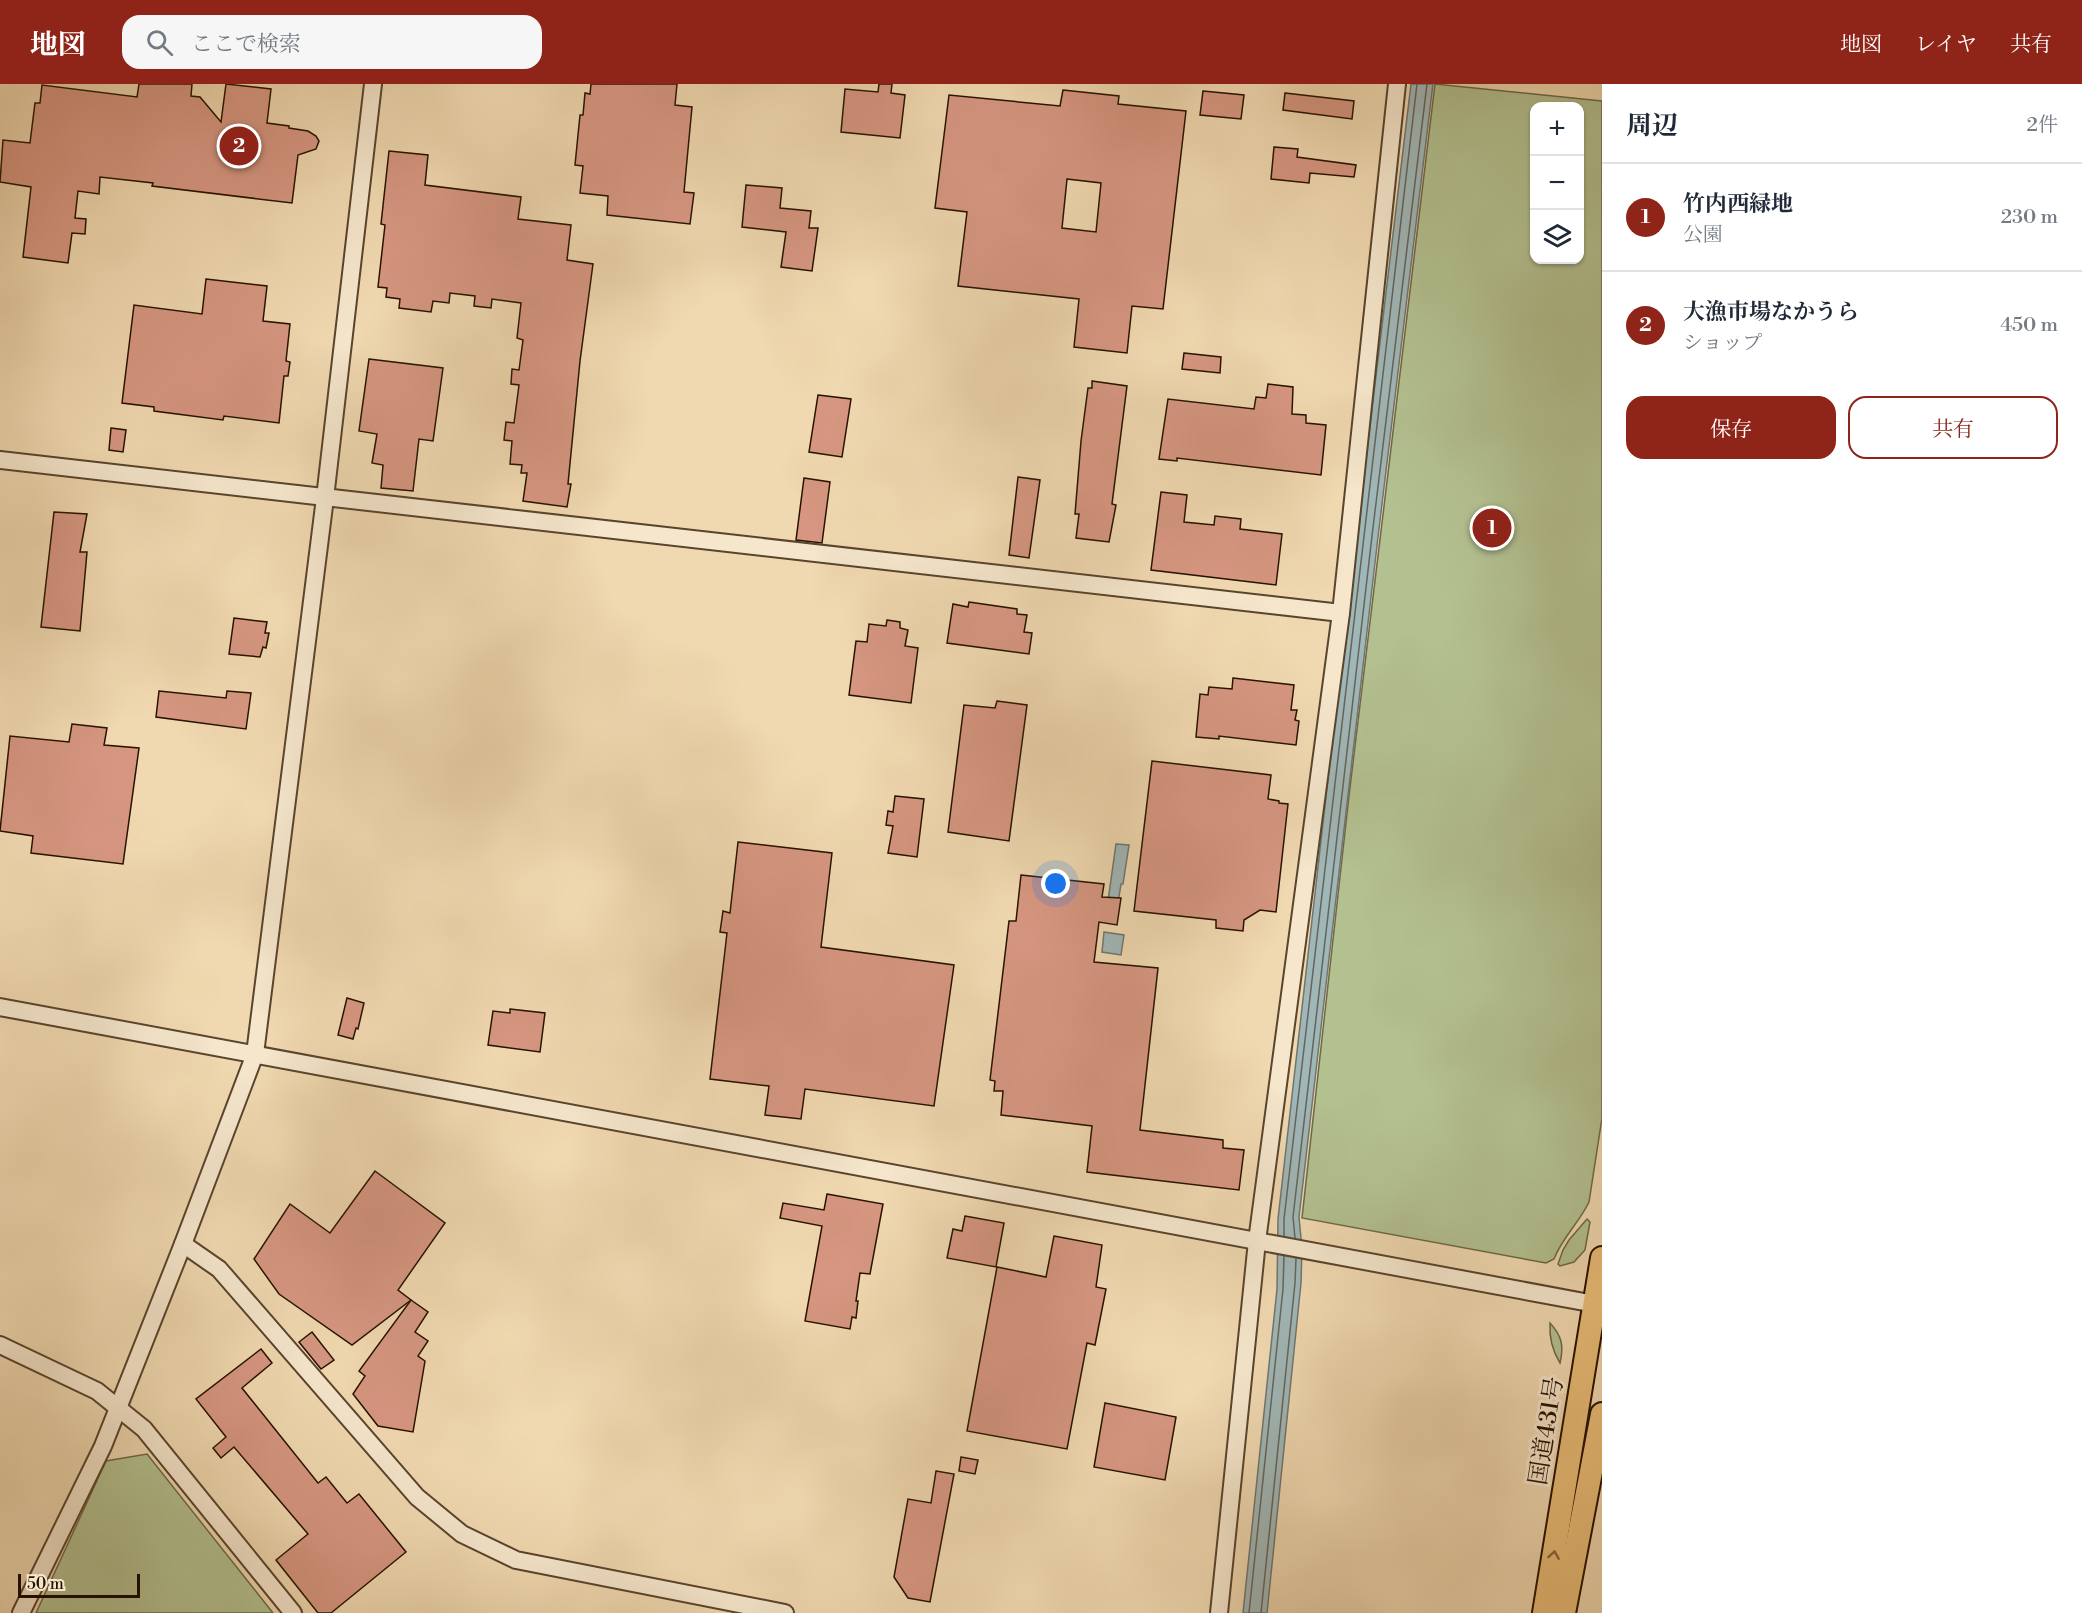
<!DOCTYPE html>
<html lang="ja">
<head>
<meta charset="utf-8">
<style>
  body { margin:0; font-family:"Libre Bodoni","Noto Serif JP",serif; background:#f6f6f7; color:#1f2937 }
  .controls { position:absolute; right:18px; top:18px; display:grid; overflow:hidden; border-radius:12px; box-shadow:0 2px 4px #0004 }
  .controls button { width:54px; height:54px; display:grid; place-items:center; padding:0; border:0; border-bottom:2px solid #e0e1e3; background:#fff; color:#1f2937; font:30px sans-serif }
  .scale { position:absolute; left:18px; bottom:15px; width:122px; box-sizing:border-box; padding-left:6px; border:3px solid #271200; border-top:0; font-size:16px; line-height:21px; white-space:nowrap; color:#271200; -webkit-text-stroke:4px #f5e6cc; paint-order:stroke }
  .you { position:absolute; left:1056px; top:800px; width:21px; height:21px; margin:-15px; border:4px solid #fff; border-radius:50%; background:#1a73e8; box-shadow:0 0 0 9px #1a73e833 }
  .badge { display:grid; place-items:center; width:39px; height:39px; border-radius:50%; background:#8f2418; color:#fff; font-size:20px; font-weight:700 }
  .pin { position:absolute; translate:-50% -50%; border:3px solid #fff; box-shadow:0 2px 6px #0006 }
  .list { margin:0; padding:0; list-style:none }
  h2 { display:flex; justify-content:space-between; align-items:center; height:78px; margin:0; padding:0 24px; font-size:26px }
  h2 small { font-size:20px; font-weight:400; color:#747a83 }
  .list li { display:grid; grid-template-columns:39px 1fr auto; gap:18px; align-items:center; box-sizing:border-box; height:108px; padding:0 24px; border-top:2px solid #e0e1e3 }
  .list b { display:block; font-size:22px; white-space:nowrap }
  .list p { margin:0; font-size:20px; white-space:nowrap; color:#747a83 }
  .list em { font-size:20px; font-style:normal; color:#747a83 }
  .actions { display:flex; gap:12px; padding:18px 24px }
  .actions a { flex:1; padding:14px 0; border:2px solid #8f2418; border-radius:18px; text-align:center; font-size:21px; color:#8f2418 }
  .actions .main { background:#8f2418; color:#fff }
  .icon { flex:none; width:33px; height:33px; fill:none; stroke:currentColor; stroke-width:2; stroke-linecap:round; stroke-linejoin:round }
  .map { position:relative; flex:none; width:1602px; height:1529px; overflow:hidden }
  header { display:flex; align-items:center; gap:36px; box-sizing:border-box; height:84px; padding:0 30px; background:#8f2418; color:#fff }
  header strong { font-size:28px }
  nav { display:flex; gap:33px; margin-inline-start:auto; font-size:21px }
  .search { width:420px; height:54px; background:#f6f6f7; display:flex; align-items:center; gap:15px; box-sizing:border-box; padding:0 21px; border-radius:18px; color:#747a83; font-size:22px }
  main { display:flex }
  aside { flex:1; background:#fff }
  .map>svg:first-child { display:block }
  .green { fill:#b3c090; stroke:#6d6948; stroke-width:1.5; fill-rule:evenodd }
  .water { fill:#a0b7b7; stroke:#70756e; stroke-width:1.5 }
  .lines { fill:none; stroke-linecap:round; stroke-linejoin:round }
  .shore { stroke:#64645c; stroke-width:1.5 }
  .building { fill:#d69681; stroke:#271200; stroke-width:1.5; fill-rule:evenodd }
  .tertiary-casing { stroke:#59442c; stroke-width:20 }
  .trunk-casing { stroke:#271200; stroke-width:26 }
  .tertiary { stroke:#f5e6cc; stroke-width:16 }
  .trunk { stroke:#e8bc78; stroke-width:22 }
  .oneway { stroke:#88673c }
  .labels { text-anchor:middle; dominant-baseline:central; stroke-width:6; stroke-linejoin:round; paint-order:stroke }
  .street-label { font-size:24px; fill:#271200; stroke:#f5e6cc }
</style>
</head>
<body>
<header>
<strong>地図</strong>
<div class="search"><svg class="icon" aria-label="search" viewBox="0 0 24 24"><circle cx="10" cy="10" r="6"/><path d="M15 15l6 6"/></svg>ここで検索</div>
<nav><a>地図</a><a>レイヤ</a><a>共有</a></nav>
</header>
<main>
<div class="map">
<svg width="1602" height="1529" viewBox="0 0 1602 1529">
  <rect width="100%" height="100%" fill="#f0d8b0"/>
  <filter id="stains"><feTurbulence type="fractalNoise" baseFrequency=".00333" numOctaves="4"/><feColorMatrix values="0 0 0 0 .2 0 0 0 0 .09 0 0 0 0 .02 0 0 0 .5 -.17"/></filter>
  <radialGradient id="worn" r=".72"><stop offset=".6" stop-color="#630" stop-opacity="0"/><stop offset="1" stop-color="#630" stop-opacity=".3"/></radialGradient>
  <g class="green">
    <path d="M 1435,0 L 1602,17 L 1602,1034 L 1589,1118 C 1579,1139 1562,1154 1554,1175 L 1546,1179 L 1302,1134 L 1349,712 ZM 1534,22 L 1580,22 L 1580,176 L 1534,176 Z"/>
    <polygon points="1587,1135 1590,1138 1585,1166 1574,1178 1560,1182 1558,1180 1563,1166 1569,1156"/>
    <path d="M 1550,1239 C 1562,1252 1564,1262 1560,1279 C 1552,1266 1549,1254 1550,1239 Z"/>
    <polygon points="147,1370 273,1529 36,1529 106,1377"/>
  </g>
  <g class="water">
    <polygon points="1411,0 1433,0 1378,453 1299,1133 1302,1165 1301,1199 1267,1529 1243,1529 1277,1205 1278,1135 1333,651"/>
    <polygon points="1116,760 1129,761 1123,800 1121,800 1118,819 1108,817"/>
    <polygon points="1104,848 1124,851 1121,871 1102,868"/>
  </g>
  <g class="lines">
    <g class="shore">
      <polyline points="1284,1152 1284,1135 1417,0"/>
      <polyline points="1295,1154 1293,1133 1372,452 1427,0"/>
      <polyline points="1249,1529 1283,1205 1284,1172"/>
      <polyline points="1261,1529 1295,1199 1296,1174"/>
    </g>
  </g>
  <g class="building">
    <polygon points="139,0 192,0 191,12 200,13 221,38 226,0 271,5 267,39 289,42 289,44 308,47 316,52 319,57 316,65 298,71 292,119 152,102 153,99 100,93 99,110 78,107 75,134 86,135 85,150 72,149 68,179 23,173 31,103 0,98 3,56 30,59 35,19 40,19 42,1 137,13"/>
    <polygon points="591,0 677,0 675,21 692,23 684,108 694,109 690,140 607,131 608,112 580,109 583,82 575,81 580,31 583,31 585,9 590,10"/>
    <polygon points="879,0 892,0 891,9 905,11 900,54 841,48 845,5 878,8"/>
    <path d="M 1063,6 L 1119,12 L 1118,20 L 1186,27 L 1163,225 L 1132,222 L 1127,269 L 1074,263 L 1079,215 L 958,202 L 967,128 L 935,124 L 949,11 L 1060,22 ZM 1067,95 L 1101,99 L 1096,148 L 1062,144 Z"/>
    <polygon points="1203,7 1244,11 1241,35 1200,31"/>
    <polygon points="1285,9 1354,17 1352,35 1283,26"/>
    <polygon points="1274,63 1298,65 1297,73 1356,81 1354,93 1310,89 1309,99 1271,95"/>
    <polygon points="389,67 428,71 425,101 521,113 518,135 571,141 567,176 593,180 580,277 568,400 571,400 567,423 523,417 527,389 521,389 522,381 510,380 512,357 504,356 506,338 514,339 519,301 511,300 512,285 519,286 523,256 517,254 521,219 492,215 491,224 474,222 475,212 450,209 449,219 433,217 431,228 399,224 400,215 386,213 387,204 378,203 385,141 381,140"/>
    <polygon points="746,101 782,104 780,124 811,127 809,144 818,144 812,187 781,183 786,148 742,143"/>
    <polygon points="206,195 267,202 263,237 290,240 286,277 290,278 288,292 284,292 279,339 224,332 223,336 154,327 154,323 122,319 134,221 202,230"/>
    <polygon points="1184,269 1221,273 1220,289 1182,285"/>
    <polygon points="369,275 443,284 433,357 419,355 413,407 381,404 383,381 372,379 377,350 359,347"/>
    <polygon points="1092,297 1127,302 1112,420 1116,421 1109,458 1076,454 1079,430 1075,430 1081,357 1088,304 1092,304"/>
    <polygon points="1268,300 1293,303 1292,330 1306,331 1306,339 1326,341 1321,391 1177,374 1177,377 1159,375 1168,315 1254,325 1256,313 1266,314"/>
    <polygon points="818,311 851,315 842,373 809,368"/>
    <polygon points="111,344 126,346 123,368 109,366"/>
    <polygon points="1018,393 1040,396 1029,474 1009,471"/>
    <polygon points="804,394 830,398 822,459 796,456"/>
    <polygon points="1161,408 1187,411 1184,438 1214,441 1215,432 1241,435 1240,445 1282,450 1276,501 1151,486"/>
    <polygon points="54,428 87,430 80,468 87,468 80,547 41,543"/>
    <polygon points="969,518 1017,525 1017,530 1027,531 1024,548 1032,549 1029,570 947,559 953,520 968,523"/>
    <polygon points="234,534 267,538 265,549 269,549 266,564 263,563 260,573 229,570"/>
    <polygon points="887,536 900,538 900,544 908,546 905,562 918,564 911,619 849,611 856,557 867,558 869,540 886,542"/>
    <polygon points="1233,594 1294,601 1291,626 1297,626 1295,636 1299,637 1296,661 1219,652 1219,655 1196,653 1200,610 1208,611 1209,603 1232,605"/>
    <polygon points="159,607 226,614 227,607 251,609 246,645 156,633"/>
    <polygon points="997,617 1027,621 1009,757 948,748 964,621 995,624"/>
    <polygon points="72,640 107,644 104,661 139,664 123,780 31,769 33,752 0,747 10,652 69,658"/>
    <polygon points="1152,677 1271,691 1268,715 1279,717 1279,719 1288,720 1276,828 1260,826 1244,836 1243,847 1216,844 1216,836 1134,827"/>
    <polygon points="895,712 924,715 917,773 888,769 893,742 886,741 888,727 893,728"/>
    <polygon points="738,758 832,769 821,863 954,881 934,1022 805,1005 801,1035 765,1031 769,1002 710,995 727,849 720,848 723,827 730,829"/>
    <polygon points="1021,791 1104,800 1102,813 1121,814 1117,841 1099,838 1094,878 1158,884 1140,1046 1223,1056 1223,1064 1244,1066 1239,1106 1087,1088 1092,1042 1001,1031 1003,1007 994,1007 995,997 990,996 1009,837 1016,837"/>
    <polygon points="347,914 364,919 358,945 356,944 353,955 338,951"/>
    <polygon points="510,925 545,929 540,968 488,961 493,927 510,929"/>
    <polygon points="375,1087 445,1139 398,1206 411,1216 352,1261 279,1210 254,1175 290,1120 330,1149"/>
    <polygon points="827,1110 883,1120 870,1190 860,1189 856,1217 858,1217 856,1234 852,1233 850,1245 805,1237 822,1142 780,1134 783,1119 824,1126"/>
    <polygon points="965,1132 1004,1139 996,1183 947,1174 953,1145 962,1147"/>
    <polygon points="1054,1152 1102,1161 1096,1203 1106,1205 1095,1261 1087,1259 1067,1365 967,1347 997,1183 1046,1193"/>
    <polygon points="411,1216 428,1228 415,1248 428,1257 418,1272 425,1277 413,1348 378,1342 353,1310 365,1292 359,1287"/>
    <polygon points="312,1248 334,1276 321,1285 299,1258"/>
    <polygon points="261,1265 272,1279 242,1304 318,1399 326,1393 347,1419 359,1410 406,1468 331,1529 318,1529 276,1476 308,1450 234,1363 221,1374 213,1364 226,1353 196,1315"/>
    <polygon points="1105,1319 1176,1333 1165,1396 1094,1383"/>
    <polygon points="961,1373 978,1376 975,1390 959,1387"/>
    <polygon points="936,1387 954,1390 930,1518 908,1514 894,1493 908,1415 931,1419"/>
  </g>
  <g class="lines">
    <defs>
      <g id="tertiary">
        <polyline points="0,376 1341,529"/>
        <polyline points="0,923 1595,1220"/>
        <polyline points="183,1160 219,1185 417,1413 462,1450 516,1476 785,1529"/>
        <polyline points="0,1261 97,1307 144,1345 293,1529"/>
        <polyline points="21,1529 103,1362 183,1160 255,970 325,414 373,0"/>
        <polyline points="1219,1529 1257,1157 1341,529 1397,0"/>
      </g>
      <g id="trunk">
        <polyline points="1544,1529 1602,1174"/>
        <polyline points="1564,1529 1602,1330"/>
      </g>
    </defs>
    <use href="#tertiary" class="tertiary-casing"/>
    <use href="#trunk" class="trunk-casing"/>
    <use href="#tertiary" class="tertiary"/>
    <use href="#trunk" class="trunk"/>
  </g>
  <defs><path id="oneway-chevron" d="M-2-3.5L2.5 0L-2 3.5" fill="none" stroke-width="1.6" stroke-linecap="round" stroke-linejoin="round" transform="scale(1.5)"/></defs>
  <use class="oneway" href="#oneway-chevron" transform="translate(1554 1471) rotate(-81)"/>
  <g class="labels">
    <g class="street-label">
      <text transform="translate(1547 1347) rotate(-81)">国道431号</text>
    </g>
  </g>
  <rect width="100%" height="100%" filter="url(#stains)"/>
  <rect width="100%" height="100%" fill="url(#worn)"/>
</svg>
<div class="controls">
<button>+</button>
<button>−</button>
<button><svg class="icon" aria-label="layers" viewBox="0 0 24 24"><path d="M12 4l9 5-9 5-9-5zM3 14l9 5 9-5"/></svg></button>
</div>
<div class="scale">50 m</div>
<div class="you"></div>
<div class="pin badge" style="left:1492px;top:444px">1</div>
<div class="pin badge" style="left:239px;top:62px">2</div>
</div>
<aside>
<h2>周辺<small>2件</small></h2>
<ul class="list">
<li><span class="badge">1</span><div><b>竹内西緑地</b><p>公園</p></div><em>230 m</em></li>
<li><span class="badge">2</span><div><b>大漁市場なかうら</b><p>ショップ</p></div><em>450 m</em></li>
</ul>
<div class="actions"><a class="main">保存</a><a>共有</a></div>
</aside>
</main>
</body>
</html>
